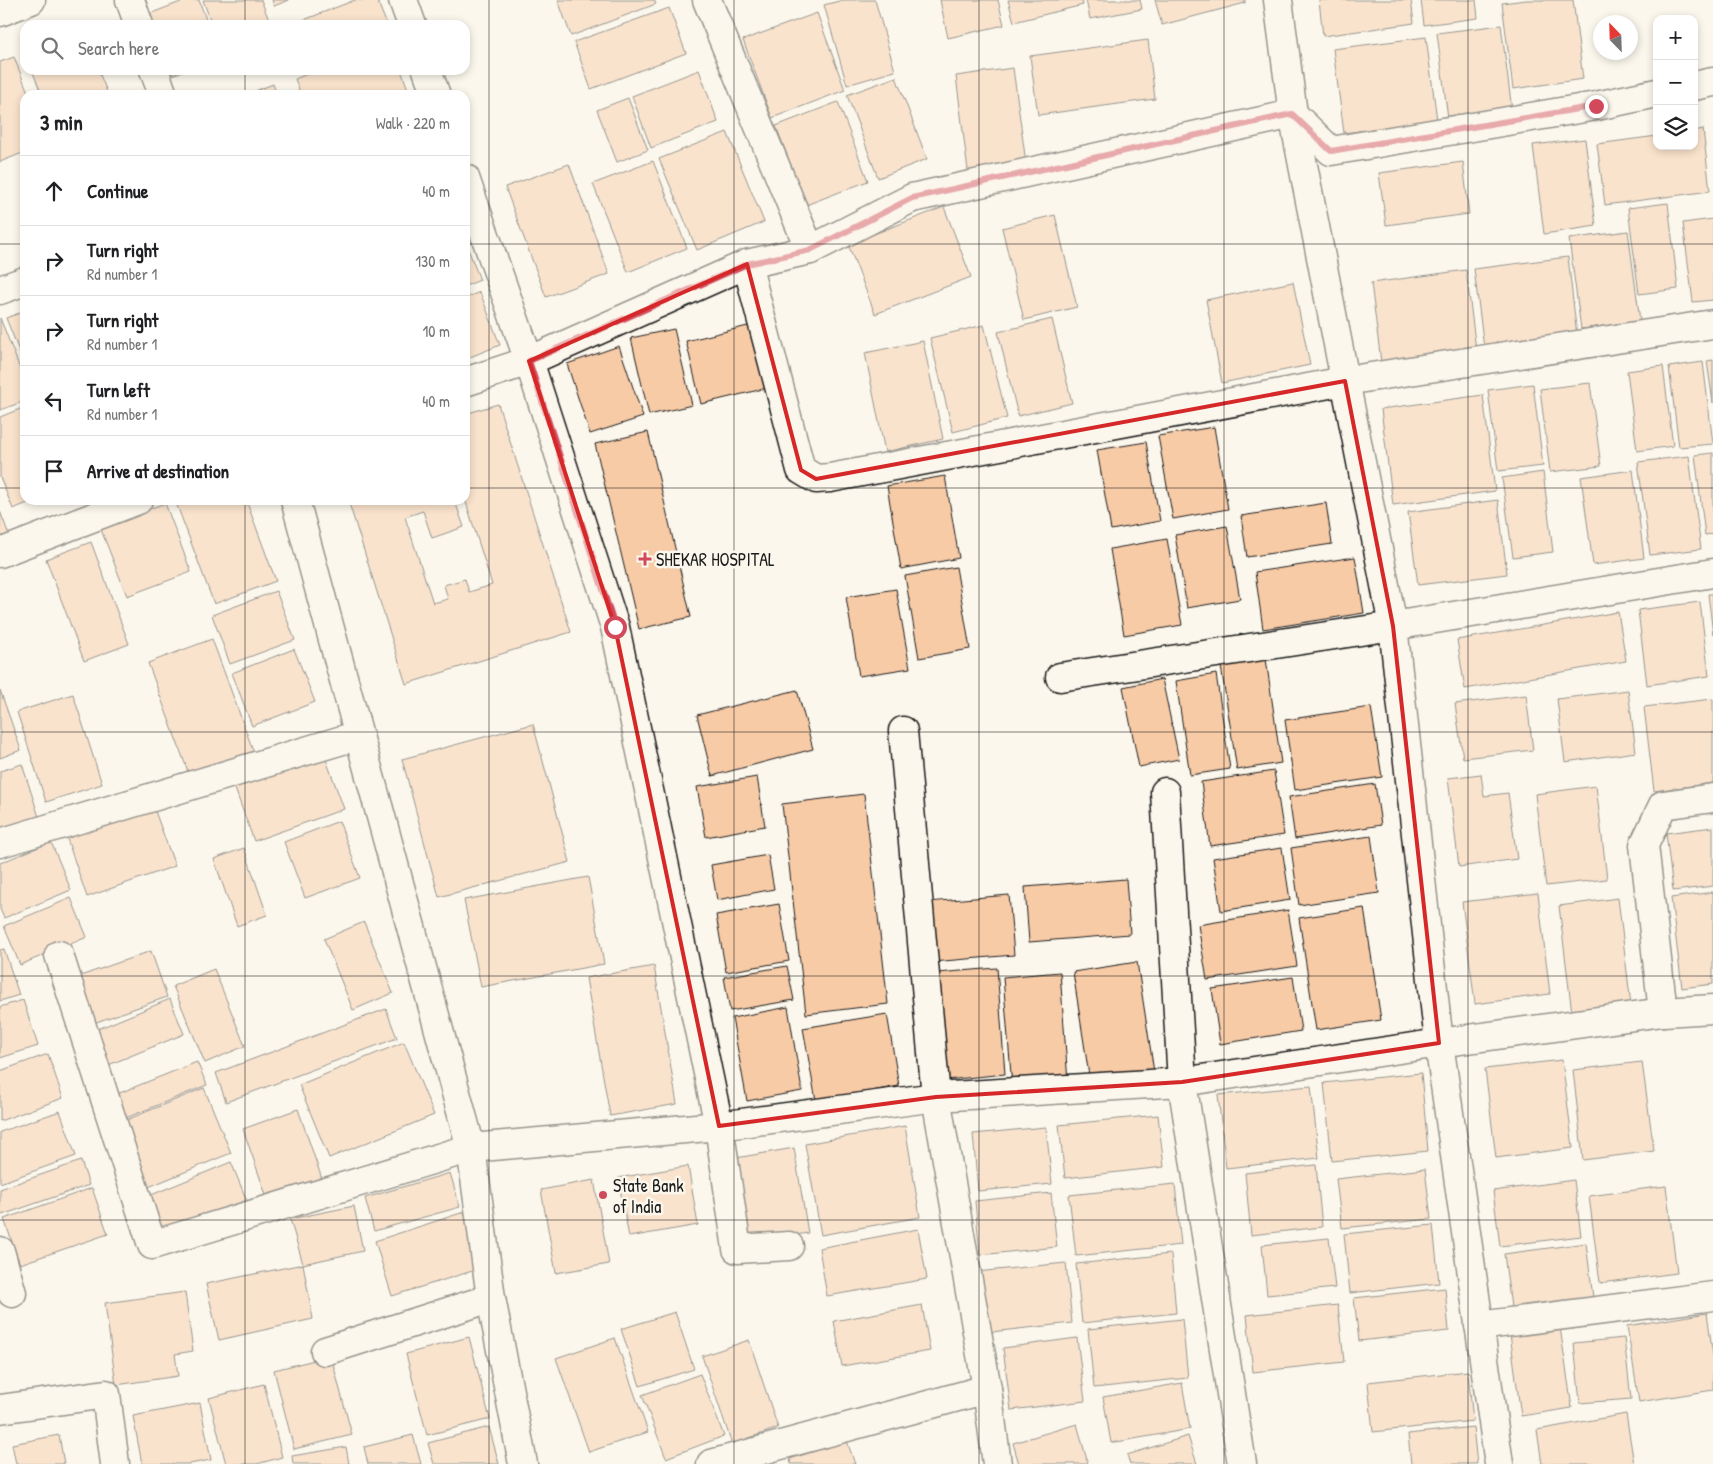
<!DOCTYPE html>
<html lang="en">
<head>
<meta charset="utf-8">
<style>
  body { margin:0; font-family:"Patrick Hand",sans-serif; background:#f2f2f2; color:#202124 }
  .controls { position:absolute; right:15px; top:15px; display:grid; overflow:hidden; border-radius:10px; box-shadow:0 2px 8px #0003 }
  .controls button { width:45px; height:45px; display:grid; place-items:center; padding:0; border:0; border-bottom:1px solid #e0e0e0; background:#fff; color:#202124; font:25px sans-serif }
  .compass { position:absolute; left:1593px; top:15px; width:45px; height:45px; border-radius:50%; background:#fff; box-shadow:0 2px 8px #0003; rotate:337deg }
  .stop { position:absolute; width:15px; height:15px; margin:-11px; border:4px solid #d1495b; border-radius:50%; background:#fff }
  .stop.end { background:#d1495b; border-color:#fff; box-shadow:0 1px 5px #0008 }
  .list { margin:0; padding:0; list-style:none }
  h2 { display:flex; justify-content:space-between; align-items:center; height:65px; margin:0; padding:0 20px; font-size:21px }
  h2 small { font-size:16px; font-weight:400; color:#757577 }
  .list li { display:grid; grid-template-columns:32px 1fr auto; gap:15px; align-items:center; box-sizing:border-box; height:70px; padding:0 20px; border-top:1px solid #e0e0e0 }
  .list b { display:block; font-size:19px; white-space:nowrap }
  .list p { margin:0; font-size:16px; white-space:nowrap; color:#757577 }
  .list em { font-size:16px; font-style:normal; color:#757577 }
  .icon { flex:none; width:28px; height:28px; fill:none; stroke:currentColor; stroke-width:2; stroke-linecap:round; stroke-linejoin:round }
  .map { position:relative; flex:none; width:1713px; height:1464px; overflow:hidden }
  .search { position:absolute; background:#fff; box-shadow:0 2px 8px #0003; left:20px; top:20px; width:450px; height:55px; display:flex; align-items:center; gap:12px; box-sizing:border-box; padding:0 18px; border-radius:15px; color:#757577; font-size:19px }
  .panel { position:absolute; background:#fff; box-shadow:0 2px 8px #0003; left:20px; top:90px; width:450px; height:415px; border-radius:15px }
  .map>svg:first-child { display:block }
  .building { fill:#f8cba7; stroke:#1c1c1c }
  .lines { fill:none; stroke-linecap:round; stroke-linejoin:round }
  .minor-casing { stroke:#1c1c1c; stroke-width:31 }
  .minor { stroke:#fbf7ec; stroke-width:28 }
  .route { stroke:#d1495b; stroke-width:6 }
  .marked { fill:none; stroke:#d62828; stroke-width:4; stroke-linejoin:round }
  .grid { fill:none; stroke:#1c1c1c; stroke-width:1; stroke-opacity:0.55 }
  .poi-dot { fill:#d1495b; stroke:#fbf7ec; stroke-width:2 }
  .labels { text-anchor:middle; dominant-baseline:central; stroke-width:5; stroke-linejoin:round; paint-order:stroke }
  .poi-label { font-size:18px; fill:#1c1c1c; stroke:#fbf7ec; text-anchor:start }
</style>
</head>
<body>
<div class="map">
<svg width="1713" height="1464" viewBox="0 0 1713 1464">
  <rect width="100%" height="100%" fill="#fbf7ec"/>
  <filter id="ink" filterUnits="userSpaceOnUse"><feTurbulence type="fractalNoise" baseFrequency=".02" numOctaves="2"/><feDisplacementMap in="SourceGraphic" scale="10" xChannelSelector="R" yChannelSelector="G"/><feConvolveMatrix kernelMatrix="1 2 1 2 8 2 1 2 1" color-interpolation-filters="sRGB"/></filter>
  <g filter="url(#ink)">
    <g class="building">
      <polygon points="186,0 199,0 208,25 154,25 149,14"/>
      <polygon points="203,0 261,0 271,25 212,25"/>
      <polygon points="272,0 289,0 274,6"/>
      <polygon points="355,0 377,0 387,25 291,25"/>
      <polygon points="558,0 654,0 656,4 571,36"/>
      <polygon points="843,0 875,0 895,71 847,85 824,5"/>
      <polygon points="940,0 998,0 1004,25 948,38"/>
      <polygon points="1008,0 1082,0 1083,5 1014,22"/>
      <polygon points="1086,0 1140,0 1142,9 1090,19"/>
      <polygon points="1155,0 1245,0 1245,3 1162,25"/>
      <polygon points="1319,0 1411,0 1414,23 1323,36"/>
      <polygon points="1421,0 1476,0 1478,18 1424,25"/>
      <polygon points="1526,0 1573,0 1583,79 1513,89 1502,3"/>
      <polygon points="669,8 686,53 591,89 574,42"/>
      <polygon points="817,13 845,90 772,118 743,40"/>
      <polygon points="1501,25 1513,118 1449,126 1437,33"/>
      <polygon points="1426,37 1437,120 1344,133 1333,49"/>
      <polygon points="1148,40 1155,99 1038,115 1030,56"/>
      <polygon points="14,57 29,95 25,95 25,152 0,162 0,62"/>
      <polygon points="1013,68 1026,163 968,171 956,76"/>
      <polygon points="32,70 98,70 108,94 104,95 42,95"/>
      <polygon points="171,70 185,70 173,75"/>
      <polygon points="317,70 401,70 410,95 301,95 295,79"/>
      <polygon points="699,70 718,122 651,148 632,96"/>
      <polygon points="896,77 927,159 878,178 847,95"/>
      <polygon points="273,84 277,95 245,95"/>
      <polygon points="628,98 648,150 617,162 597,110"/>
      <polygon points="838,102 868,181 806,205 776,126"/>
      <polygon points="1703,129 1710,191 1605,205 1597,144 1657,136 1657,146 1694,146 1694,131"/>
      <polygon points="727,132 764,222 697,250 659,159"/>
      <polygon points="1585,139 1596,226 1544,234 1533,145"/>
      <polygon points="653,161 687,248 628,272 593,184"/>
      <polygon points="1463,162 1469,214 1386,225 1379,173"/>
      <polygon points="569,164 609,274 546,297 505,187"/>
      <polygon points="1668,203 1678,289 1639,294 1628,208"/>
      <polygon points="944,207 971,277 875,314 848,244"/>
      <polygon points="1055,215 1077,307 1024,320 1002,228"/>
      <polygon points="1713,219 1713,300 1693,302 1683,223"/>
      <polygon points="1628,231 1640,321 1581,329 1569,239"/>
      <polygon points="465,241 480,280 465,286"/>
      <polygon points="1568,257 1577,336 1484,348 1474,269"/>
      <polygon points="1466,270 1477,358 1382,370 1371,283"/>
      <polygon points="1293,282 1310,365 1222,383 1206,300"/>
      <polygon points="480,292 500,345 465,359 465,298"/>
      <polygon points="25,311 25,366 6,318"/>
      <polygon points="0,318 25,381 25,401 0,410"/>
      <polygon points="1052,319 1072,403 1018,416 998,332"/>
      <polygon points="752,325 767,388 701,404 686,341"/>
      <polygon points="984,325 1007,418 953,432 930,338"/>
      <polygon points="674,329 692,405 649,415 631,338"/>
      <polygon points="923,341 943,439 885,452 865,353"/>
      <polygon points="619,346 643,417 590,434 567,364"/>
      <polygon points="1713,360 1713,403 1707,361"/>
      <polygon points="1703,362 1713,444 1679,447 1669,367"/>
      <polygon points="1663,366 1673,446 1637,451 1627,371"/>
      <polygon points="1590,383 1601,466 1550,472 1540,389"/>
      <polygon points="1533,384 1543,466 1498,471 1488,390"/>
      <polygon points="1483,395 1495,491 1393,505 1381,409"/>
      <polygon points="498,404 571,632 406,684 348,500 458,500 455,501 464,527 432,538 423,511 405,517 433,603 448,599 444,585 465,579 469,592 492,585 465,499 465,414"/>
      <polygon points="25,407 25,500 35,500 13,509 0,477 0,417"/>
      <polygon points="1214,427 1228,509 1173,519 1158,436"/>
      <polygon points="648,432 691,617 639,629 595,444"/>
      <polygon points="1146,442 1160,521 1111,530 1097,450"/>
      <polygon points="1713,453 1713,534 1705,535 1695,455"/>
      <polygon points="1689,456 1701,549 1650,555 1638,462"/>
      <polygon points="1633,470 1644,558 1593,565 1581,477"/>
      <polygon points="1543,472 1553,552 1513,557 1502,478"/>
      <polygon points="945,476 959,558 901,569 887,486"/>
      <polygon points="175,500 246,500 276,581 214,604"/>
      <polygon points="1498,500 1507,574 1418,585 1408,512"/>
      <polygon points="165,503 191,572 127,596 100,527"/>
      <polygon points="1326,503 1332,544 1247,557 1241,516"/>
      <polygon points="0,511 9,535 0,538"/>
      <polygon points="1227,526 1240,599 1187,608 1175,535"/>
      <polygon points="1167,539 1182,625 1124,635 1110,549"/>
      <polygon points="91,542 129,644 84,661 46,559"/>
      <polygon points="1355,557 1364,613 1263,629 1255,572"/>
      <polygon points="956,567 970,649 919,658 905,576"/>
      <polygon points="896,589 910,668 859,676 846,597"/>
      <polygon points="276,591 295,640 230,664 212,615"/>
      <polygon points="1708,594 1713,594 1713,634"/>
      <polygon points="1700,602 1709,676 1647,685 1638,610"/>
      <polygon points="1618,612 1626,661 1465,689 1457,640"/>
      <polygon points="212,639 254,753 190,777 148,663"/>
      <polygon points="294,649 315,702 252,726 232,673"/>
      <polygon points="1266,659 1281,763 1237,770 1221,666"/>
      <polygon points="1216,674 1230,769 1190,775 1176,681"/>
      <polygon points="1162,679 1179,759 1139,767 1123,687"/>
      <polygon points="0,690 21,750 0,758"/>
      <polygon points="797,690 813,749 712,776 697,715"/>
      <polygon points="1628,690 1636,752 1565,762 1557,699"/>
      <polygon points="73,694 102,784 46,802 17,712"/>
      <polygon points="1526,695 1533,750 1463,758 1455,704"/>
      <polygon points="1713,699 1713,783 1654,791 1644,707"/>
      <polygon points="1371,707 1382,777 1295,790 1285,720"/>
      <polygon points="533,724 570,862 439,897 402,759"/>
      <polygon points="324,754 344,809 254,841 234,786"/>
      <polygon points="22,764 39,817 0,830 0,771"/>
      <polygon points="1274,771 1284,835 1210,846 1201,782"/>
      <polygon points="1481,774 1484,796 1508,793 1517,859 1459,867 1448,778"/>
      <polygon points="757,777 765,826 706,837 697,787"/>
      <polygon points="1375,784 1381,825 1295,839 1289,797"/>
      <polygon points="1596,786 1607,879 1546,886 1535,794"/>
      <polygon points="864,794 888,1004 806,1014 782,804"/>
      <polygon points="152,803 175,866 87,897 65,833"/>
      <polygon points="339,821 360,878 305,898 284,842"/>
      <polygon points="1713,827 1713,886 1673,891 1666,833"/>
      <polygon points="1371,836 1379,893 1299,905 1291,848"/>
      <polygon points="51,842 71,890 4,918 0,909 0,863"/>
      <polygon points="244,848 267,915 237,926 214,859"/>
      <polygon points="1282,848 1290,900 1221,911 1213,858"/>
      <polygon points="768,855 774,889 717,900 711,865"/>
      <polygon points="588,877 604,964 481,987 464,900"/>
      <polygon points="1126,879 1130,934 1029,942 1025,887"/>
      <polygon points="1713,892 1713,984 1682,988 1671,898"/>
      <polygon points="1538,893 1550,994 1475,1004 1462,902"/>
      <polygon points="1009,895 1014,955 932,962 928,902"/>
      <polygon points="71,898 87,937 20,965 4,926"/>
      <polygon points="1618,898 1631,1005 1572,1013 1559,906"/>
      <polygon points="779,904 789,961 726,972 716,915"/>
      <polygon points="1364,908 1381,1020 1316,1030 1299,918"/>
      <polygon points="1288,910 1297,966 1207,980 1198,925"/>
      <polygon points="364,922 393,993 353,1010 324,939"/>
      <polygon points="4,949 19,995 0,1001 0,950"/>
      <polygon points="151,951 167,997 88,1025 72,979"/>
      <polygon points="1137,962 1154,1072 1090,1082 1073,972"/>
      <polygon points="654,966 677,1104 610,1116 586,978"/>
      <polygon points="787,966 794,1000 730,1011 724,977"/>
      <polygon points="997,968 1005,1074 946,1080 937,973"/>
      <polygon points="214,969 245,1046 205,1063 173,986"/>
      <polygon points="1060,972 1068,1082 1012,1086 1003,977"/>
      <polygon points="1293,977 1301,1031 1220,1044 1212,989"/>
      <polygon points="170,999 184,1034 106,1066 93,1031"/>
      <polygon points="23,1000 38,1046 0,1058 0,1007"/>
      <polygon points="788,1007 802,1091 747,1101 732,1018"/>
      <polygon points="386,1009 397,1038 226,1102 216,1073"/>
      <polygon points="887,1014 899,1086 816,1101 803,1028"/>
      <polygon points="404,1042 434,1115 329,1158 299,1085"/>
      <polygon points="48,1054 63,1098 0,1121 0,1071"/>
      <polygon points="1562,1060 1573,1148 1496,1158 1485,1069"/>
      <polygon points="197,1062 207,1085 121,1120 112,1096"/>
      <polygon points="1642,1062 1654,1151 1583,1160 1573,1070"/>
      <polygon points="1421,1073 1428,1151 1332,1161 1324,1083"/>
      <polygon points="1311,1086 1319,1158 1226,1168 1218,1095"/>
      <polygon points="204,1088 231,1153 146,1188 119,1123"/>
      <polygon points="298,1109 322,1179 267,1198 243,1129"/>
      <polygon points="60,1111 76,1156 0,1183 0,1132"/>
      <polygon points="1158,1115 1164,1167 1065,1178 1059,1125"/>
      <polygon points="905,1126 920,1217 821,1235 805,1144"/>
      <polygon points="1046,1127 1052,1184 978,1191 973,1134"/>
      <polygon points="794,1148 808,1233 744,1243 730,1159"/>
      <polygon points="81,1161 89,1185 2,1215 0,1209 0,1189"/>
      <polygon points="231,1162 247,1201 160,1237 144,1198"/>
      <polygon points="1316,1165 1322,1227 1251,1235 1245,1173"/>
      <polygon points="688,1166 698,1225 629,1237 618,1178"/>
      <polygon points="1425,1169 1431,1219 1342,1228 1336,1179"/>
      <polygon points="450,1173 460,1207 374,1231 365,1198"/>
      <polygon points="594,1180 609,1264 556,1273 541,1190"/>
      <polygon points="1574,1180 1581,1236 1500,1246 1493,1191"/>
      <polygon points="1175,1184 1181,1245 1076,1256 1069,1195"/>
      <polygon points="1666,1186 1677,1273 1600,1283 1589,1196"/>
      <polygon points="92,1188 108,1234 20,1264 4,1219"/>
      <polygon points="1051,1193 1057,1247 980,1255 975,1201"/>
      <polygon points="354,1206 363,1251 303,1264 290,1219"/>
      <polygon points="464,1212 482,1268 392,1296 375,1241"/>
      <polygon points="1433,1225 1439,1283 1350,1293 1344,1234"/>
      <polygon points="918,1229 927,1279 827,1296 819,1248"/>
      <polygon points="1329,1238 1335,1288 1267,1295 1262,1245"/>
      <polygon points="1586,1243 1594,1305 1512,1315 1504,1254"/>
      <polygon points="1171,1254 1176,1313 1082,1323 1076,1264"/>
      <polygon points="1066,1263 1072,1323 982,1333 976,1272"/>
      <polygon points="303,1264 313,1319 219,1340 206,1284"/>
      <polygon points="1445,1288 1449,1331 1359,1341 1354,1298"/>
      <polygon points="185,1292 193,1351 175,1354 178,1376 116,1385 105,1303"/>
      <polygon points="922,1305 930,1351 842,1366 834,1321"/>
      <polygon points="1338,1305 1344,1362 1253,1372 1247,1315"/>
      <polygon points="675,1312 694,1369 640,1386 621,1329"/>
      <polygon points="1707,1313 1713,1356 1713,1390 1639,1402 1627,1326"/>
      <polygon points="1182,1319 1188,1378 1094,1388 1088,1329"/>
      <polygon points="1560,1327 1572,1408 1521,1416 1510,1334"/>
      <polygon points="469,1337 490,1419 427,1435 406,1354"/>
      <polygon points="615,1338 648,1432 589,1452 556,1358"/>
      <polygon points="1077,1338 1085,1401 1011,1410 1003,1348"/>
      <polygon points="1624,1338 1631,1399 1580,1403 1574,1343"/>
      <polygon points="749,1340 778,1428 732,1444 702,1356"/>
      <polygon points="331,1356 352,1435 294,1449 274,1370"/>
      <polygon points="1468,1371 1473,1421 1373,1432 1368,1382"/>
      <polygon points="700,1374 724,1436 666,1458 642,1395"/>
      <polygon points="1182,1383 1190,1429 1111,1443 1103,1397"/>
      <polygon points="264,1384 282,1457 257,1464 226,1464 209,1398"/>
      <polygon points="200,1403 211,1460 189,1464 142,1464 133,1416"/>
      <polygon points="1626,1414 1634,1464 1542,1464 1537,1430"/>
      <polygon points="1077,1424 1088,1464 1019,1464 1013,1443"/>
      <polygon points="489,1427 499,1464 434,1464 428,1443"/>
      <polygon points="1473,1427 1477,1464 1411,1464 1408,1434"/>
      <polygon points="59,1435 64,1464 16,1464 12,1444"/>
      <polygon points="413,1435 421,1464 368,1464 364,1447"/>
      <polygon points="1188,1436 1197,1464 1130,1464 1127,1455"/>
      <polygon points="847,1441 855,1464 791,1464 790,1459"/>
      <polygon points="346,1447 349,1464 293,1464 292,1456"/>
    </g>
    <g class="lines">
      <defs>
        <g id="minor">
          <polyline points="130,0 139,25"/>
          <polyline points="403,0 412,25"/>
          <polyline points="707,0 810,250"/>
          <polyline points="1278,0 1293,114 1393,626 1439,1043 1499,1464"/>
          <polyline points="0,12 31,0"/>
          <polyline points="154,70 163,95"/>
          <polyline points="427,70 436,95"/>
          <polyline points="1694,86 1713,82"/>
          <polyline points="465,178 529,361 615,627 719,1126 737,1249 789,1246"/>
          <polyline points="747,264 801,470 816,479 830,478 1345,381 1713,324"/>
          <polyline points="0,290 25,281"/>
          <polyline points="465,382 529,361 747,264 810,250 912,198 1293,114 1331,151 1596,106 1657,93"/>
          <polyline points="295,500 471,1148 491,1298 523,1464"/>
          <polyline points="0,553 138,500"/>
          <polyline points="1060,677 1393,626 1713,573"/>
          <polyline points="903,731 936,1097 987,1389 997,1464"/>
          <polyline points="1165,792 1182,1082 1242,1464"/>
          <polyline points="0,843 359,735"/>
          <polyline points="59,955 152,1245 471,1148 719,1126 936,1097 1182,1082 1439,1043 1663,1012 1713,1009"/>
          <polyline points="1663,1012 1644,845 1663,805 1713,798"/>
          <polyline points="0,1251 12,1293"/>
          <polyline points="1479,1326 1713,1296"/>
          <polyline points="325,1351 491,1298"/>
          <polyline points="0,1409 106,1394 115,1464"/>
          <polyline points="711,1464 987,1389"/>
        </g>
      </defs>
      <use href="#minor" class="minor-casing"/>
      <use href="#minor" class="minor"/>
    </g>
  </g>
  <g class="lines" filter="url(#ink)">
    <polyline class="route" points="615,627 529,361 747,264 810,250 912,198 1292,114 1331,151 1596,106"/>
  </g>
  <path d="M0 0H1713V1464H0ZM 747,264 L 801,470 L 816,479 L 1345,381 L 1393,626 L 1439,1043 L 1182,1082 L 936,1097 L 719,1126 L 615,627 L 529,361 Z" fill="#fbf7ec" fill-opacity=".55" fill-rule="evenodd"/>
  <path class="marked" d="M 747,264 L 801,470 L 816,479 L 1345,381 L 1393,626 L 1439,1043 L 1182,1082 L 936,1097 L 719,1126 L 615,627 L 529,361 Z"/>
  <path class="grid" d="M 245,0 L 245,25M 489,0 L 489,1464M 734,0 L 734,1464M 979,0 L 979,1464M 1224,0 L 1224,1464M 1468,0 L 1468,1464M 245,70 L 245,95M 0,244 L 25,244M 465,244 L 1713,244M 0,488 L 25,488M 465,488 L 1713,488M 245,500 L 245,1464M 0,732 L 1713,732M 0,976 L 1713,976M 0,1220 L 1713,1220"/>
  <g class="poi-dot">
    <path d="M642.5 551.5h5v5h5v5h-5v5h-5v-5h-5v-5h5z"/>
    <circle cx="603" cy="1195" r="5"/>
  </g>
  <g class="labels">
    <g class="poi-label">
      <text x="656" y="559">SHEKAR HOSPITAL</text>
      <text x="613" y="1185">State Bank<tspan x="613" dy="21">of India</tspan></text>
    </g>
  </g>
</svg>
<div class="controls">
<button>+</button>
<button>−</button>
<button><svg class="icon" aria-label="layers" viewBox="0 0 24 24"><path d="M12 4l9 5-9 5-9-5zM3 14l9 5 9-5"/></svg></button>
</div>
<svg class="compass" viewBox="-18 -18 36 36"><path d="M0-13l5 13h-10z" fill="#e53935"/><path d="M0 13l5-13h-10z" fill="#757577"/></svg>
<div class="stop" style="left:615px;top:627px"></div>
<div class="stop end" style="left:1596px;top:106px"></div>
<div class="search"><svg class="icon" aria-label="search" viewBox="0 0 24 24"><circle cx="10" cy="10" r="6"/><path d="M15 15l6 6"/></svg>Search here</div>
<section class="panel">
<h2>3 min<small>Walk · 220 m</small></h2>
<ul class="list">
<li><svg class="icon" aria-label="ahead" viewBox="0 0 24 24"><path d="M12 20V5M6 11l6-6 6 6"/></svg><div><b>Continue</b></div><em>40 m</em></li>
<li><svg class="icon" aria-label="right" viewBox="0 0 24 24"><path d="M7 20v-9h11M14 6l5 5-5 5"/></svg><div><b>Turn right</b><p>Rd number 1</p></div><em>130 m</em></li>
<li><svg class="icon" aria-label="right" viewBox="0 0 24 24"><path d="M7 20v-9h11M14 6l5 5-5 5"/></svg><div><b>Turn right</b><p>Rd number 1</p></div><em>10 m</em></li>
<li><svg class="icon" aria-label="left" viewBox="0 0 24 24"><path d="M17 20v-9H6M10 6l-5 5 5 5"/></svg><div><b>Turn left</b><p>Rd number 1</p></div><em>40 m</em></li>
<li><svg class="icon" aria-label="arrive" viewBox="0 0 24 24"><path d="M6 21V4h12l-3 4 3 4H6"/></svg><div><b>Arrive at destination</b></div></li>
</ul>
</section>
</div>
</body>
</html>
